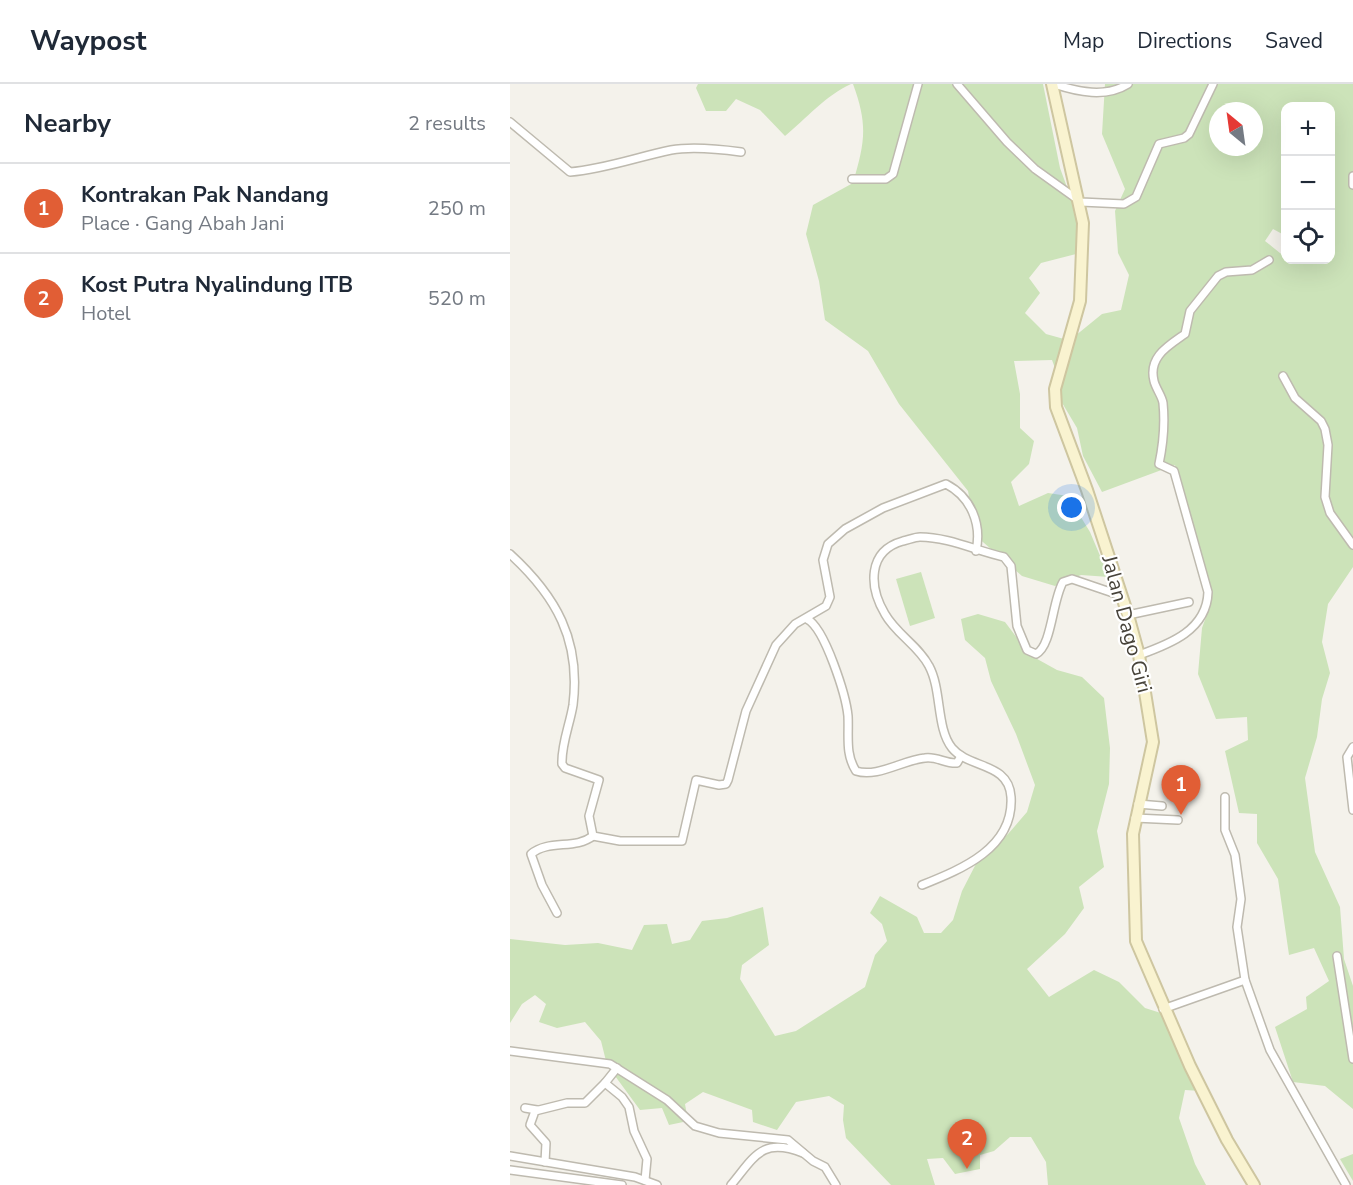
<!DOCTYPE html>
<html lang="en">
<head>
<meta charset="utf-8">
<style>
  body { margin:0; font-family:"Nunito Sans",sans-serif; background:#f6f6f7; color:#1f2937 }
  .controls { position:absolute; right:18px; top:18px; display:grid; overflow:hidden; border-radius:12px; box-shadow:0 6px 24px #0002 }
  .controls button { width:54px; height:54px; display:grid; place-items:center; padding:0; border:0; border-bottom:2px solid #e0e1e3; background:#fff; color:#1f2937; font:30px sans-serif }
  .compass { position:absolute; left:699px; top:18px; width:54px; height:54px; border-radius:50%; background:#fff; box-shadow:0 6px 24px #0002; rotate:331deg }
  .you { position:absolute; left:562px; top:424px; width:21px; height:21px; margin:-15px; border:4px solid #fff; border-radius:50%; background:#1a73e8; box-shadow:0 0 0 9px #1a73e833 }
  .badge { display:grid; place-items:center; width:39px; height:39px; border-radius:50%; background:#e15e35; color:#fff; font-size:20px; font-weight:700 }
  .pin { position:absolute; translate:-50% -50px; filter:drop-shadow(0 2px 3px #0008) }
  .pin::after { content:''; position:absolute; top:32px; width:21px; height:18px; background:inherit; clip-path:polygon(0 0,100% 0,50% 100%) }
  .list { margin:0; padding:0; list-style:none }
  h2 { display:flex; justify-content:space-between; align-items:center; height:78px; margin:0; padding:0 24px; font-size:26px }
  h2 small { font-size:20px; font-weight:400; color:#747a83 }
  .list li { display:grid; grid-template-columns:39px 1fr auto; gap:18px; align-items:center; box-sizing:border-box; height:90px; padding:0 24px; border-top:2px solid #e0e1e3 }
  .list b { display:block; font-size:22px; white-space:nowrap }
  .list p { margin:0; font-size:20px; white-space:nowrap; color:#747a83 }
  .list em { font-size:20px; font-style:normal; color:#747a83 }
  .icon { flex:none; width:33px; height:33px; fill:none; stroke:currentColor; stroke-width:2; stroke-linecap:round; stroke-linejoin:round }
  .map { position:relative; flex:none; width:843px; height:1101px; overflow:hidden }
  header { display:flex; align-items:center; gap:36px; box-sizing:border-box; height:84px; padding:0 30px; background:#fff; border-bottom:2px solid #e0e1e3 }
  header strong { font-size:28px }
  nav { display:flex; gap:33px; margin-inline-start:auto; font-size:21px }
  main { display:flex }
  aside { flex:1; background:#fff }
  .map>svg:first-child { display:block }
  .green { fill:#cce3b9; fill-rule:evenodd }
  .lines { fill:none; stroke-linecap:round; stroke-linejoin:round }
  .street-casing { stroke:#bebaaf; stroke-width:10 }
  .secondary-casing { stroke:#cec6a0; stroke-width:14 }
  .street { stroke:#fff; stroke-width:7 }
  .secondary { stroke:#f9f3d0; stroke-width:10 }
  .labels { text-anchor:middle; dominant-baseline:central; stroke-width:4.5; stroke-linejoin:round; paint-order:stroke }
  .street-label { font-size:21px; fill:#47433a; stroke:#fff }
</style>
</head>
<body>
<header>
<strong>Waypost</strong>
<nav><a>Map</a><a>Directions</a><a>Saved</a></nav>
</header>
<main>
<aside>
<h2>Nearby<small>2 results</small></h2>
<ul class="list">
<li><span class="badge">1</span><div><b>Kontrakan Pak Nandang</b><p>Place · Gang Abah Jani</p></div><em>250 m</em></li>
<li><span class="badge">2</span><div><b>Kost Putra Nyalindung ITB</b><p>Hotel</p></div><em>520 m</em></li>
</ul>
</aside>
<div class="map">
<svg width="843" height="1101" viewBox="0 0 843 1101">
  <rect width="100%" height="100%" fill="#f4f2eb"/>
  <g class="green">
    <path d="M 188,0 L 341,0 C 316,11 296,35 275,52 L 250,26 L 226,15 L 216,27 L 196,27 L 186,4 Z"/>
    <path d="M 343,0 L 533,0 L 550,84 L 569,136 L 566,170 L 531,179 L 519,194 L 530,209 L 515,229 L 536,250 L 554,255 L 565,252 L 592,230 L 611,226 L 619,191 L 608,169 L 605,127 L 615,105 L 592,50 L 595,0 L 843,0 L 843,483 L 818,520 L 812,558 L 820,589 L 812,615 L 807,653 L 795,694 L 805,768 L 830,823 L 834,875 L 843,902 L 843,1025 L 815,1002 L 783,998 L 765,943 L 797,925 L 796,913 L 819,897 L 804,864 L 779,871 L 768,795 L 747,759 L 747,730 L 729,729 L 715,667 L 738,656 L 737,633 L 706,635 L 688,590 L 692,544 L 700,522 L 665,381 L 592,408 L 573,372 L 567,344 L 548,312 L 548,292 L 542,276 L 504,277 L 510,310 L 510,344 L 524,357 L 519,380 L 501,398 L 509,422 L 538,409 L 558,412 L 580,448 L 599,493 L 571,491 L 545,502 L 512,492 L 466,452 L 458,407 L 389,320 L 358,267 L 315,236 L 309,197 L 296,150 L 303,121 L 343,99 C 355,58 358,41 343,0 ZM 776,22 L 820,22 L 820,176 L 776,176 L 775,173 L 755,157 L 763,145 L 776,152 ZM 708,27 L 744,27 L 744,63 L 708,63 Z"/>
    <polygon points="411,488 425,534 400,542 386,495"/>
    <polygon points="468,530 495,538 520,571 547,586 572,593 594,614 600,664 599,700 587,747 594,783 569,803 574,824 555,850 517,885 539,913 584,886 609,898 635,924 654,930 691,1007 675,1006 669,1034 685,1080 696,1101 538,1101 536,1078 521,1053 500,1053 484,1067 470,1071 470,1085 445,1090 433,1074 417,1075 425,1101 381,1101 336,1054 333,1036 334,1021 319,1012 286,1018 267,1046 243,1038 242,1026 193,1008 175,1020 178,1037 159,1041 152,1024 130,1026 97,981 91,957 75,938 47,944 29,938 36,920 25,911 12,920 0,939 0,855 55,861 88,859 122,866 134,841 157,840 162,860 180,856 192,837 217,834 253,823 259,861 232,881 230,895 265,952 286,947 355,903 365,871 377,857 372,840 360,829 370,812 407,833 414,849 431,849 443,836 452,807 469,774 498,750 517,728 525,701 506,650 481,597 475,574 455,556 451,535"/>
    <polygon points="843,1070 843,1097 830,1075"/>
  </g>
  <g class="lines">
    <defs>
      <g id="street">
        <polyline points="447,0 497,58 525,85 571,118 614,120 626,113 649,60 674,54 679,50 703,0"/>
        <path d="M 544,0 C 568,8 596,14 618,0"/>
        <path d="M 0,38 L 60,88 C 95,85 127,73 161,66 C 183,62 209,65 231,68"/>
        <polyline points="843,92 843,101"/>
        <polyline points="342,95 376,95 383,90 408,0"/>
        <polyline points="773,292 785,314 811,337 815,345 818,361 815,413 820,429 843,461"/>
        <path d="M 0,470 C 46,512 71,556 63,621 C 60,640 51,661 52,680 L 55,684 L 89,696 L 79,732 L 83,752 L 110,757 L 172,757 L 186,696 L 209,701 L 216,700 L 218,696 L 236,627 L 266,561 L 285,540 L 316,522 L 320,513 L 313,476 L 318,460 L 335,445 L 373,424 L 436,400 C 461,413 472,440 466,467"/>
        <polyline points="618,531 679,518"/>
        <path d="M 297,535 C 315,544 336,612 338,632 C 339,652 335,670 346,687 C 367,694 393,676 415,674 C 426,672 436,680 447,679 L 451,672"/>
        <path d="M 629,571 C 660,560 697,546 698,508 L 664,387 L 649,380 C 653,361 655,339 653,319 C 652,312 646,305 644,297 C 638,273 658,262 675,250 L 680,227 L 708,192 L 716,188 L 742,186 L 759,176"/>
        <polyline points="843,663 837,673 843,726"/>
        <polyline points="715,713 715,746 725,771 731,815 727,843 735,896 760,966 836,1101"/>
        <polyline points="628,720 652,722"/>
        <polyline points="625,734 668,736"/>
        <path d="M 412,801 C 452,785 504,764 501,713 C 499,678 459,685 442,664 C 426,644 432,606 419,582 C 409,562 386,550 375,530 C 359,503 357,467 393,457 C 398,456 405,453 410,453 C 438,453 467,467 494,473 L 501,482 L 507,542 L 517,566 L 526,570 C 542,562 542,517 553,498 L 562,495 L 612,512"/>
        <path d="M 47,829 L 32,801 L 21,770 C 39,755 65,766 83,752"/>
        <polyline points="827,872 843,975"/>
        <polyline points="653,925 735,896"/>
        <polyline points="0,967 100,980 157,1016 185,1042 209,1049 278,1056 303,1077 315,1083 326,1101"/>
        <polyline points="107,984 95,999 112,1013 119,1023 124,1047 137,1075 135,1096"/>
        <polyline points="15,1024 27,1026"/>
        <polyline points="0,1072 125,1093 147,1101"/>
        <polyline points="35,1078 36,1059 20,1041 25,1027 57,1019 75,1019 95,999"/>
        <polyline points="0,1086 112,1101"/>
        <path d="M 221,1101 C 245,1072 252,1053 293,1069"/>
      </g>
      <polyline id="secondary" points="542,0 573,139 570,217 545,305 546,323 577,406 618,531 629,571 643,658 623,750 626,857 680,982 717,1056 744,1101"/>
    </defs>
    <use href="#street" class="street-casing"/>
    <use href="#secondary" class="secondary-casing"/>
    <use href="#street" class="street"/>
    <use href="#secondary" class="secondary"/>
  </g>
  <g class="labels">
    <g class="street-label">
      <text transform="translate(617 540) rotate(75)">Jalan Dago Giri</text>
    </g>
  </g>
</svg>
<div class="controls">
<button>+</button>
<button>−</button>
<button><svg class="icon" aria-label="locate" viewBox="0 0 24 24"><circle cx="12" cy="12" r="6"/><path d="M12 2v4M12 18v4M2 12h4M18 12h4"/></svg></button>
</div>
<svg class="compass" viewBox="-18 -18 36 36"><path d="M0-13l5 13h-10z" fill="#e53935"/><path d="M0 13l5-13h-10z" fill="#747a83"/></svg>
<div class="you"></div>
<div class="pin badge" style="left:671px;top:731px">1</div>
<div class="pin badge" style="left:457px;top:1085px">2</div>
</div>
</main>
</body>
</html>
